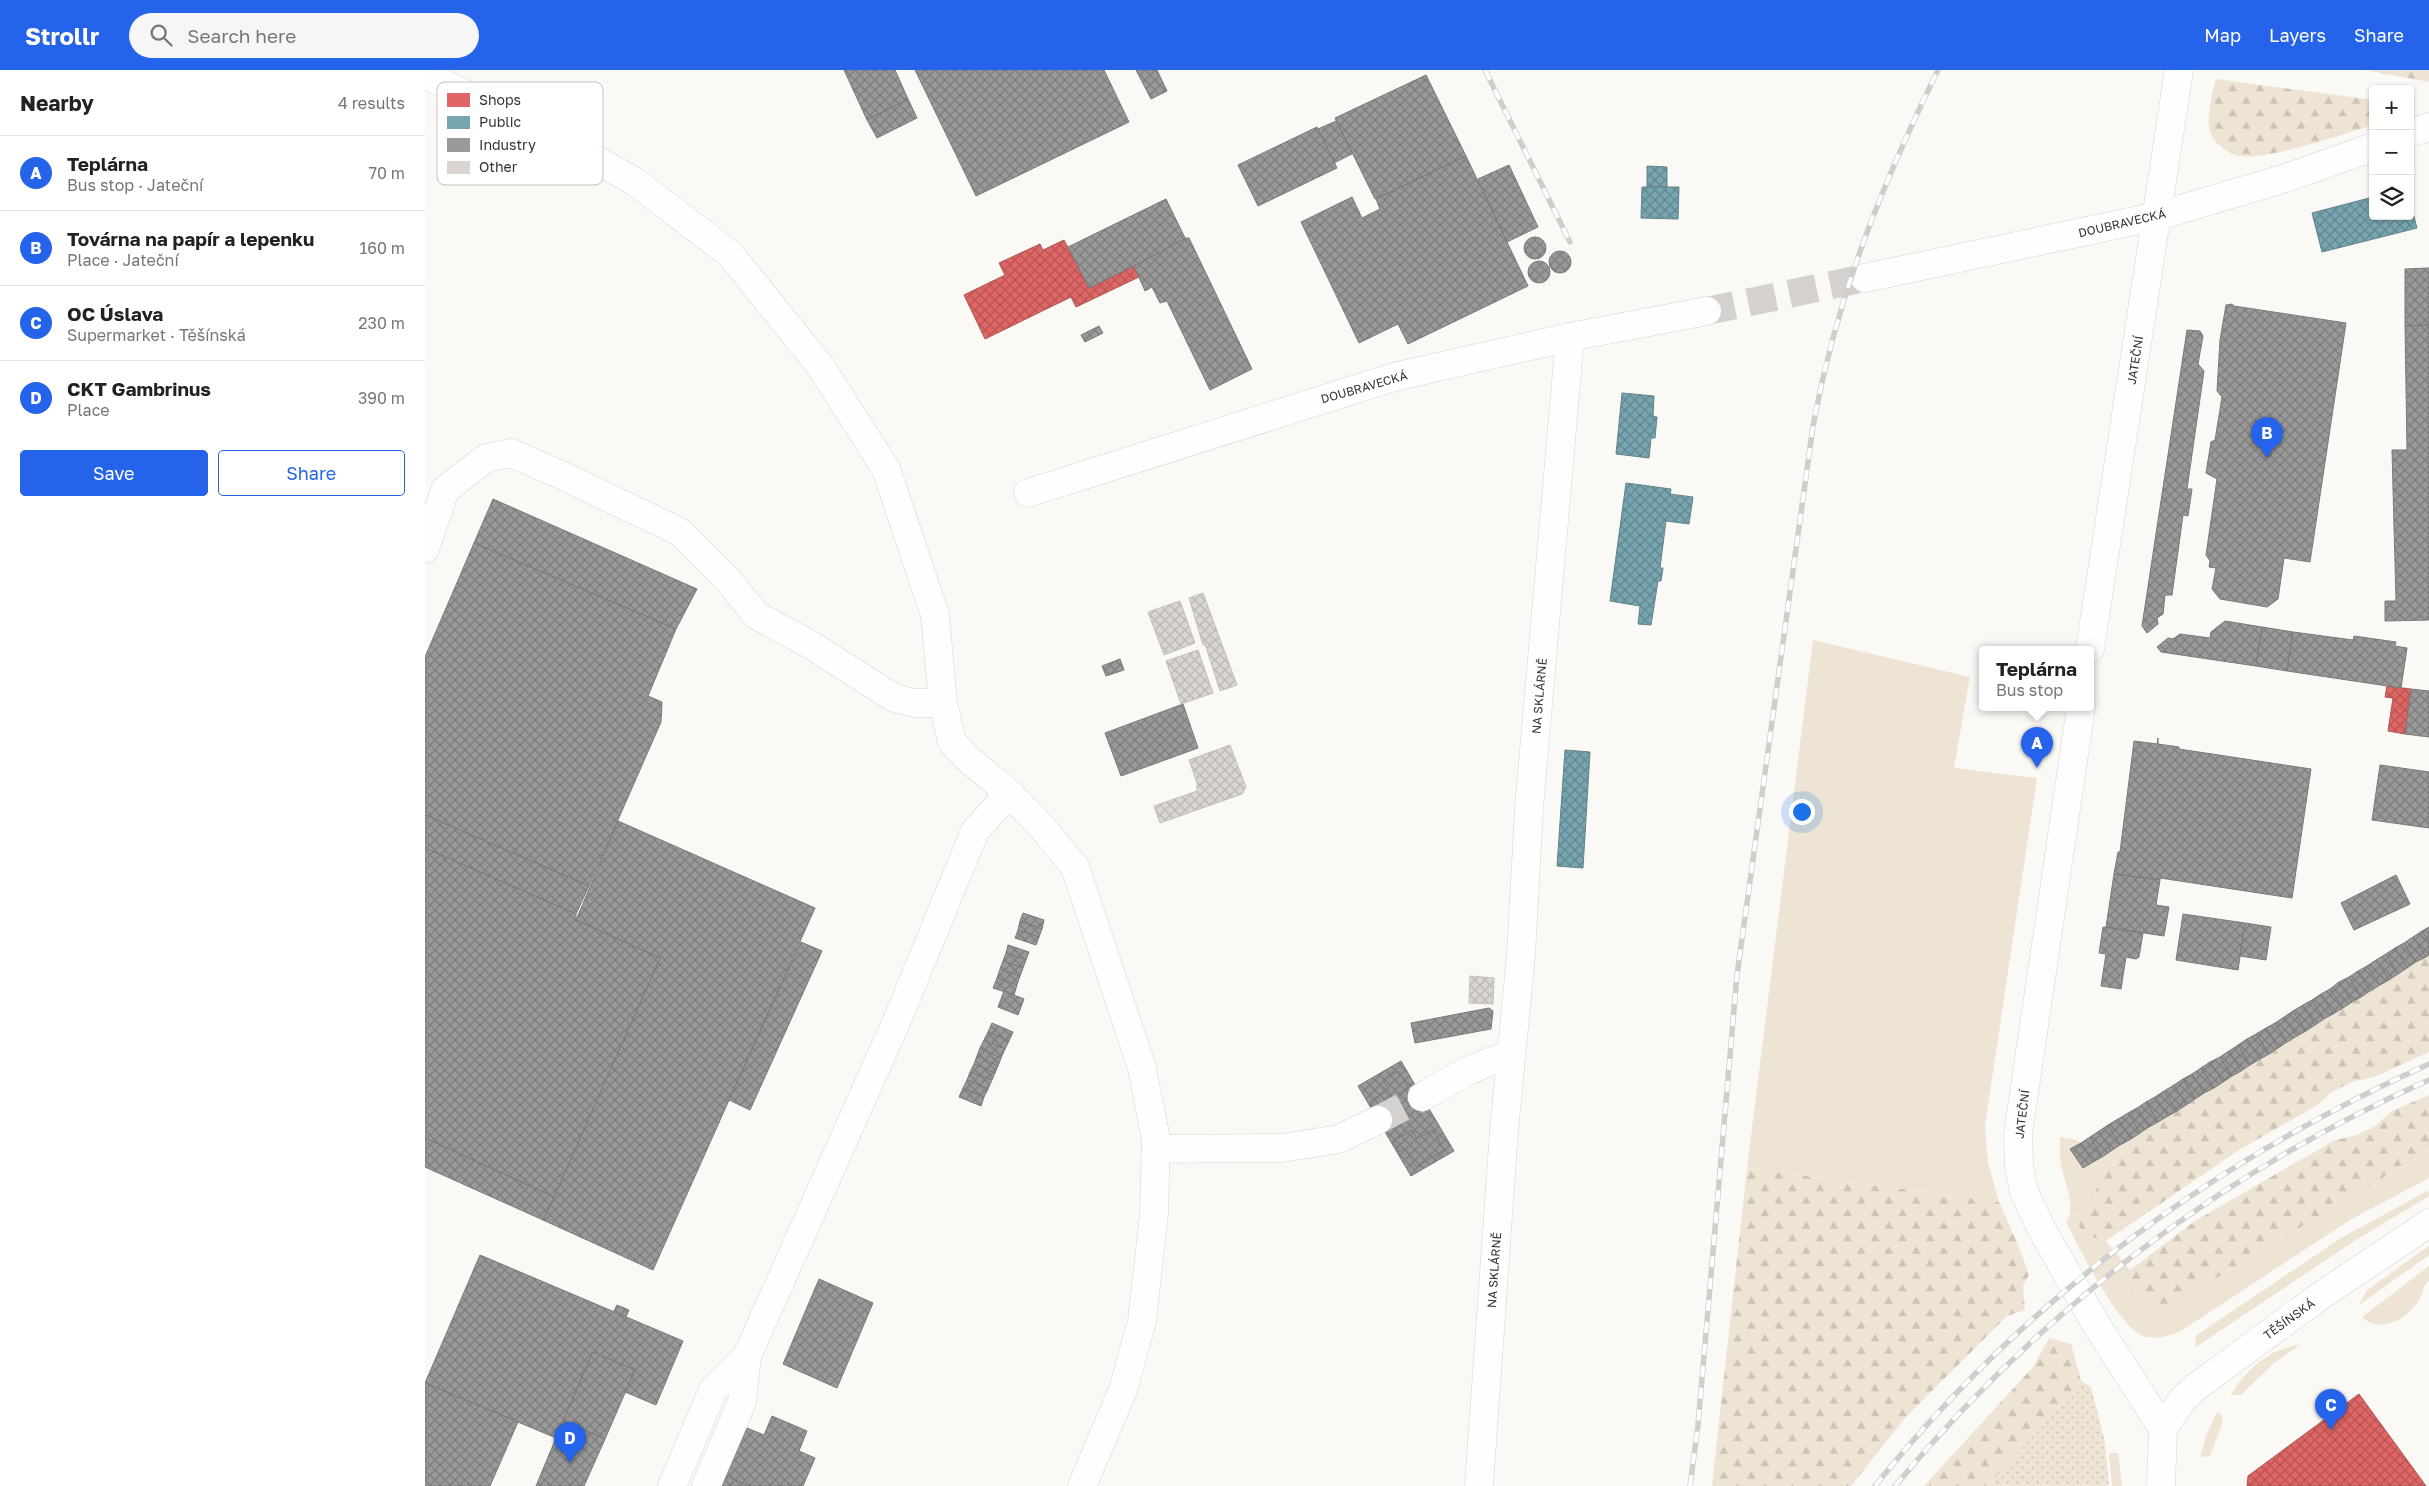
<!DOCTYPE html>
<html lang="en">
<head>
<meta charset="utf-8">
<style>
  body { margin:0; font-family:"Golos Text",sans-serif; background:#f6f6f6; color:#222 }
  .controls { position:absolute; right:15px; top:15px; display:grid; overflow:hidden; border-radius:5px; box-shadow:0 1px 4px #0004 }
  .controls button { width:45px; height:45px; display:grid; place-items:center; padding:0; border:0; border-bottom:1px solid #e0e0e0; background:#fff; color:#222; font:25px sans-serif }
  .you { position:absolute; left:1376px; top:741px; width:18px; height:18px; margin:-12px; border:4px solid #fff; border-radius:50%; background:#1a73e8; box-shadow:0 0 0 8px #1a73e833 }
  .badge { display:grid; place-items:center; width:32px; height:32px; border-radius:50%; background:#2563eb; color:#fff; font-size:16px; font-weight:700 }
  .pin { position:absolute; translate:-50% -41px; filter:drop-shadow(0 1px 2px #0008) }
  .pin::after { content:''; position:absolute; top:26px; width:18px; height:15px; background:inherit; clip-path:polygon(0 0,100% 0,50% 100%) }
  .popup { position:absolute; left:1554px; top:576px; width:115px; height:65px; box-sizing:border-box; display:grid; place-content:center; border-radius:5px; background:#fff; filter:drop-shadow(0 1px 4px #0005); font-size:16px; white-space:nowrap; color:#767676 }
  .popup b { font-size:19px; color:#222 }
  .popup::after { content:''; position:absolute; left:50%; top:100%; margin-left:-10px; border:10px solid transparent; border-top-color:#fff }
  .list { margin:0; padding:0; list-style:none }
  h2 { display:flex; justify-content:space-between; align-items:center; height:65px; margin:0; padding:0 20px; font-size:21px }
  h2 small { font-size:16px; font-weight:400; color:#767676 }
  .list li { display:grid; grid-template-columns:32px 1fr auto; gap:15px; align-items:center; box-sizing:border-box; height:75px; padding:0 20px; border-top:1px solid #e0e0e0 }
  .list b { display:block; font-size:19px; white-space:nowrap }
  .list p { margin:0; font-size:16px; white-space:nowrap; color:#767676 }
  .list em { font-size:16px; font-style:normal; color:#767676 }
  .actions { display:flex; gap:10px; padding:15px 20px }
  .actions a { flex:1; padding:11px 0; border:1px solid #2563eb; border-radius:5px; text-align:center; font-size:18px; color:#2563eb }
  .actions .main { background:#2563eb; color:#fff }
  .icon { flex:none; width:28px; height:28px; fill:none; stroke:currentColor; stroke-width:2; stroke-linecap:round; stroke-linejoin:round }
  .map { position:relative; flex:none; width:2004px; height:1416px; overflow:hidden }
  header { display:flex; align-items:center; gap:30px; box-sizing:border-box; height:70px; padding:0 25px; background:#2563eb; color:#fff }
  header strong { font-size:24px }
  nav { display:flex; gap:28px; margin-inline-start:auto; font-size:18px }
  .search { width:350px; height:45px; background:#f6f6f6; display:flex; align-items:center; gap:12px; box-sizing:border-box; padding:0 18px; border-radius:28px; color:#767676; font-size:19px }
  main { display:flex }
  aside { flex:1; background:#fff }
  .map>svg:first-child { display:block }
  .green { fill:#eee4d3 }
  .forest { fill:url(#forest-firs) }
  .park { fill:url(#park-dots) }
  .shops { fill:url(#shops-cross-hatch); stroke:#ad5755 }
  .public { fill:url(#public-cross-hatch); stroke:#638388 }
  .industry { fill:url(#industry-cross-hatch); stroke:#7c7a78 }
  .building { fill:url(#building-cross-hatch); stroke:#c4c1bc }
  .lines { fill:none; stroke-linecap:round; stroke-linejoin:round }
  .minor-tunnel { stroke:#d4d1ce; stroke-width:28; stroke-dasharray:28 14; stroke-linecap:butt }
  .minor-casing { stroke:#d7d4cf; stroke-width:29 }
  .major-casing { stroke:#d7d4cf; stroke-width:29 }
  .minor { stroke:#fefefe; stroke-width:28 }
  .major { stroke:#fefefe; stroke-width:28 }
  .rail-casing { stroke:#d0cecd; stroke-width:5.5 }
  .rail { stroke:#fff; stroke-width:4; stroke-dasharray:11; stroke-linecap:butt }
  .labels { text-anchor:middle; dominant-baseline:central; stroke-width:5; stroke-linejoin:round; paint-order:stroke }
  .street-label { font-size:12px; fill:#37332c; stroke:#fff }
  .key { fill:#fff; stroke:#c3c2c0; stroke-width:1 }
  .key-label { font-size:14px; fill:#37332c }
</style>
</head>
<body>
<header>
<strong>Strollr</strong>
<div class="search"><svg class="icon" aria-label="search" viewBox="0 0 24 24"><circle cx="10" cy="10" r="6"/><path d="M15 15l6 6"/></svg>Search here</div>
<nav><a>Map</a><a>Layers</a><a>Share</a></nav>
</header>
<main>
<aside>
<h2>Nearby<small>4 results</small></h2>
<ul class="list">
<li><span class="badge">A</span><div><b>Teplárna</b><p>Bus stop · Jateční</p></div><em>70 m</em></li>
<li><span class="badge">B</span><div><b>Továrna na papír a lepenku</b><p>Place · Jateční</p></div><em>160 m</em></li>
<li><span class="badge">C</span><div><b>OC Úslava</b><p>Supermarket · Těšínská</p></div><em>230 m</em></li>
<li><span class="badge">D</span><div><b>CKT Gambrinus</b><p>Place</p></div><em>390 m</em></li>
</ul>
<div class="actions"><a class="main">Save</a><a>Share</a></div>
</aside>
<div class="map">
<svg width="2004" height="1416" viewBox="0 0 2004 1416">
  <defs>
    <pattern id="forest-firs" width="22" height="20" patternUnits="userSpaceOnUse" patternTransform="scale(1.25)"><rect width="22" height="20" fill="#eee4d3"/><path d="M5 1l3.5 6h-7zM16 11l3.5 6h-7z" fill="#cdc4b5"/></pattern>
    <pattern id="park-dots" width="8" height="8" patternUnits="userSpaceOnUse" patternTransform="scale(1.25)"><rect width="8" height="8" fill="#eee4d3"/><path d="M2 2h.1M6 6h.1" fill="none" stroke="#cdc4b5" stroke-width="1.8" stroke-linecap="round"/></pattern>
    <pattern id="shops-cross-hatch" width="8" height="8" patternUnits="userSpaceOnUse" patternTransform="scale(1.25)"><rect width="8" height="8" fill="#e06666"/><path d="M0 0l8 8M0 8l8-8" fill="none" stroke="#b65554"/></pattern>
    <pattern id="public-cross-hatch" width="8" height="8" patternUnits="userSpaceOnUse" patternTransform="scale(1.25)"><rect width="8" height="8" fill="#76a5af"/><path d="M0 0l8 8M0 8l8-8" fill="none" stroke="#62878f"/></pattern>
    <pattern id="industry-cross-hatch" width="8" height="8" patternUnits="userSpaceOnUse" patternTransform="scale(1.25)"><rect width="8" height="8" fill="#999"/><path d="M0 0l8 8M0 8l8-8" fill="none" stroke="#7e7d7d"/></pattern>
    <pattern id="building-cross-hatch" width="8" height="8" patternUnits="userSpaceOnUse" patternTransform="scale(1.25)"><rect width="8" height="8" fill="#d9d6d2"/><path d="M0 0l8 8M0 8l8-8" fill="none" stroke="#bbb8b4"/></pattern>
  </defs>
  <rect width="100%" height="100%" fill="#fbf9f6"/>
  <g class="green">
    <polygon points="1388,570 1545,607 1529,698 1612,708 1560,1056 1563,1092 1574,1132 1322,1098"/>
    <path d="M 1635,1067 L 1648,1069 L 1656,1073 L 1646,1079 L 1658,1098 L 1695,1075 L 1691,1088 L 1673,1109 L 1668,1138 L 1650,1146 L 1658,1165 L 1681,1171 L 1705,1200 L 1712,1228 L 1733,1243 L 2004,1080 L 2004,1108 L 1925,1150 L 1756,1261 C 1745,1266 1731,1270 1718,1266 C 1694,1258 1653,1176 1641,1152 C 1652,1138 1639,1111 1636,1095 C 1634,1086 1635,1076 1635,1067 Z"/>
    <polygon points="2002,1121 2004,1122 2004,1126 1931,1170 1771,1277 1770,1269 1772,1265 1916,1168"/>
    <polygon points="2004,1176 2004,1185 1934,1235 1942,1220"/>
    <path d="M 2004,1196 L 2004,1211 C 1998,1215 1999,1221 1995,1228 C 1985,1248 1955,1265 1937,1247 Z"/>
    <path d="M 1875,1275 L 1848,1294 L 1816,1325 L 1806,1325 C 1820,1300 1846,1278 1875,1275 Z"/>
    <polygon points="1792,1342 1796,1344 1798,1352 1785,1386 1775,1387 1781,1366"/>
    <polygon points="1684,1383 1693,1383 1697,1416 1687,1416"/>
  </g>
  <g class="forest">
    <polygon points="1940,0 2004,0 2004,12"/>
    <path d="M 1791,9 L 1948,30 L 1948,55 C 1922,63 1832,94 1810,85 C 1801,82 1788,72 1785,62 C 1781,48 1787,23 1791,9 Z"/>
    <polygon points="2004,885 2004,982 1949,1007 1927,1012 1907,1022 1891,1036 1814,1080 1681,1171 1658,1165 1650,1146 1668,1138 1673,1109 1691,1088 1695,1075"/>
    <polygon points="2004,1025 2004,1080 1733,1243 1712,1228 1705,1200 1770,1151 1908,1071 1931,1065 1950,1056 1967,1041"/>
    <polygon points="1322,1098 1574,1132 1594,1177 1604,1205 1598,1215 1600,1240 1582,1246 1480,1348 1426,1416 1287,1416"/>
    <polygon points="1624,1268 1646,1274 1656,1311 1563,1416 1499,1416 1608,1297"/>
  </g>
  <polygon class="park" points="1656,1311 1666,1317 1680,1372 1684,1416 1563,1416"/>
  <g class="shops">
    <polygon points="639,170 664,218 709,196 714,207 651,237 646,227 560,269 539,225 580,205 574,193 615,174 618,180"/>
    <polygon points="1962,616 1986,619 1980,664 1963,661 1968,628 1960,627"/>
    <polygon points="1934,1324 2001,1416 1822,1416 1823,1406"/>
  </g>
  <g class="public">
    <polygon points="1222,96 1242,97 1242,117 1222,117"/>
    <polygon points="1217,117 1254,117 1253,149 1216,148"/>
    <polygon points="1948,127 1948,146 1985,146 1985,131 1992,158 1897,182 1887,143"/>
    <polygon points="1197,323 1229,326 1228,346 1232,347 1230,368 1226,368 1224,388 1191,384"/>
    <polygon points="1201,413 1246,419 1245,424 1268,427 1264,454 1241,451 1235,498 1238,498 1236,511 1233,511 1226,555 1213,554 1215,536 1185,531"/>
    <polygon points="1140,680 1165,682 1158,798 1132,796"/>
  </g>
  <g class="industry">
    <polygon points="419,0 470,0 483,29 442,50"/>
    <polygon points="490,0 679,0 704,52 551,126"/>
    <polygon points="711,0 732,0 742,21 726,29"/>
    <polygon points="1001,5 1041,86 950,129 910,48"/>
    <polygon points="483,29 492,48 452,68 442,50"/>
    <polygon points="911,51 927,84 909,93 893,59"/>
    <polygon points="892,57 912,98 833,136 813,95"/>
    <polygon points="1041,86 1103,216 983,274 973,254 934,273 876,152 927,127 937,148 955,139 951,129"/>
    <polygon points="1084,95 1113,157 1082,172 1053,109"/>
    <polygon points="741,129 761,170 664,218 643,177"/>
    <circle cx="1110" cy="178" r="11"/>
    <polygon points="761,168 764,168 827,299 785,320 742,231 735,233 727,217 720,221 709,196"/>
    <circle cx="1135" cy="192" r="11"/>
    <circle cx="1114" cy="202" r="11"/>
    <polygon points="2004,198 2004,255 1980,256 1980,199"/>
    <polygon points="1807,234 1809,236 1921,253 1885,492 1859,488 1853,529 1842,537 1795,529 1787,519 1791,498 1784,497 1785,491 1781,485 1792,409 1781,403 1786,372 1790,370 1797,327 1792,321 1795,270 1801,235"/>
    <polygon points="2004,255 2004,550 1960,551 1960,531 1971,531 1967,380 1982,380 1980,256"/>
    <polygon points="674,256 678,263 660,272 656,265"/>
    <polygon points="1762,260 1775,261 1778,266 1773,294 1779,301 1762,419 1767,419 1763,446 1758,445 1747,525 1740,525 1738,544 1732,548 1733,554 1722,563 1717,556"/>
    <polygon points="68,429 272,519 251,559 49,473"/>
    <polygon points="49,473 251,559 223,626 237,632 236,652 164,816 0,745 0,587"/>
    <polygon points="1800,551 1837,557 1831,596 1736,582 1732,577 1743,568 1748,569 1755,564 1785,568 1786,562"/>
    <polygon points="1837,557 1868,562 1862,601 1831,596"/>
    <polygon points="1868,562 1928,570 1929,566 1971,572 1970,576 1982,578 1976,618 1862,601"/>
    <polygon points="695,589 699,600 681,606 677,596"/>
    <polygon points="1986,619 2004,621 2004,667 1980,664"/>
    <polygon points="758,634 773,678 696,706 680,663"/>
    <polygon points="1733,668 1733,674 1754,677 1754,679 1886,699 1867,828 1735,808 1735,810 1689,804 1693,782 1695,782 1709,671 1732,674"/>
    <polygon points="1955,695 2004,702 2004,758 1947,750"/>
    <polygon points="0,745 164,816 151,844 0,778"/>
    <polygon points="193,751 390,838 228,1200 118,1150 235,888 151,850"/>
    <polygon points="0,778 151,844 151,850 235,888 129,1127 0,1068"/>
    <polygon points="1689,804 1735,810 1731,835 1744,837 1739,866 1681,857"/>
    <polygon points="1971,805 1985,834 1929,860 1916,833"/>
    <polygon points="598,843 619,850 617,859 595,851"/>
    <polygon points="1758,844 1820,853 1813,900 1751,890"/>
    <polygon points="595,851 617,859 614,867 593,860"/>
    <polygon points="1820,853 1846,857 1841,890 1815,886"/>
    <polygon points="1678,857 1718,863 1714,887 1711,889 1701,887 1696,919 1676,916 1681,884 1674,883"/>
    <polygon points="2004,857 2004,872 1997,861"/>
    <polygon points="593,860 614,867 611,875 590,868"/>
    <polygon points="1997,861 2004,872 2004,885 2001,887 1988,867"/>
    <polygon points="1988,867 2001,887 1991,892 1979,873"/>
    <polygon points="376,872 397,881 325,1040 304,1030"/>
    <polygon points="1979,873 1991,892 1982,898 1970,878"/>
    <polygon points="583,875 604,882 601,890 581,883"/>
    <polygon points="1970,878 1982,898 1973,904 1961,884"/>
    <polygon points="581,883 601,890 598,898 578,891"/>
    <polygon points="1961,884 1973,904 1964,910 1951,890"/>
    <polygon points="1951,890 1964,910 1955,915 1942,896"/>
    <polygon points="578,891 598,898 595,906 575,899"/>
    <polygon points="1942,896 1955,915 1945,921 1933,901"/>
    <polygon points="575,899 595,906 592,915 572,908"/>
    <polygon points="1933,901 1945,921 1936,927 1924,907"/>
    <polygon points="1924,907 1936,927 1927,932 1914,912"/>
    <polygon points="572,908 592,915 589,925 568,918"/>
    <polygon points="1914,912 1927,932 1918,938 1905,919"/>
    <polygon points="1905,919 1918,938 1908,944 1896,924"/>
    <polygon points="579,921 599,929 593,945 573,937"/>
    <polygon points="1896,924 1908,944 1899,949 1887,930"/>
    <polygon points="1887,930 1899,949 1890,955 1878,935"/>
    <polygon points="1878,935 1890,955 1881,961 1868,941"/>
    <polygon points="1064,938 1068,941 1066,959 990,973 986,953"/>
    <polygon points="1868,941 1881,961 1872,966 1859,947"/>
    <polygon points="1859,947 1872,966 1862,972 1850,953"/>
    <polygon points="567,953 588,962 584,971 563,962"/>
    <polygon points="1850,953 1862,972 1853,978 1841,958"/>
    <polygon points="1841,958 1853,978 1844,984 1831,964"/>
    <polygon points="563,962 584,971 580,979 559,970"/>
    <polygon points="1831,964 1844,984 1835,989 1822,969"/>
    <polygon points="1822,969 1835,989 1825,995 1813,975"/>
    <polygon points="559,970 580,979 576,988 555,978"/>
    <polygon points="1813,975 1825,995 1816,1001 1804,981"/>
    <polygon points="555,978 576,988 573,996 552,986"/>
    <polygon points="1804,981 1816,1001 1807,1006 1795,987"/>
    <polygon points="552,986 573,996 570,1003 549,994"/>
    <polygon points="1795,987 1807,1006 1798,1012 1785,992"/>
    <polygon points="976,991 1029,1081 986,1106 933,1016"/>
    <polygon points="1785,992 1798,1012 1789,1018 1776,998"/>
    <polygon points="549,994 570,1003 567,1010 545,1002"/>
    <polygon points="1776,998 1789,1018 1779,1023 1767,1004"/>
    <polygon points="973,1001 984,1018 949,1039 945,1031 964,1020 958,1010"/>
    <polygon points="545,1002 567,1010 563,1019 542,1010"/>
    <polygon points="1767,1004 1779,1023 1770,1029 1758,1009"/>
    <polygon points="1758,1009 1770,1029 1761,1035 1749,1015"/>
    <polygon points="542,1010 563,1019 559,1027 538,1018"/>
    <polygon points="1749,1015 1761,1035 1752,1041 1739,1021"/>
    <polygon points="538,1018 559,1027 556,1036 534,1027"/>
    <polygon points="1739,1021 1752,1041 1743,1046 1730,1027"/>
    <polygon points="1730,1027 1743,1046 1733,1052 1721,1032"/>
    <polygon points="1721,1032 1733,1052 1724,1057 1712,1038"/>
    <polygon points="1712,1038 1724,1057 1715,1063 1703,1043"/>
    <polygon points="1703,1043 1715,1063 1706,1069 1693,1049"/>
    <polygon points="1693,1049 1706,1069 1695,1075 1683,1055"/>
    <polygon points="1683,1055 1695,1075 1686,1081 1674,1061"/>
    <polygon points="987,1060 992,1069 1008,1060 1019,1080 991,1097 980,1078 974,1082 968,1071"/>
    <polygon points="1674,1061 1686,1081 1677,1087 1665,1067"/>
    <polygon points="1665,1067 1677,1087 1668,1092 1656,1073"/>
    <polygon points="0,1068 129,1127 118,1150 0,1097"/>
    <polygon points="1656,1073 1668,1092 1658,1098 1645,1079"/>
    <polygon points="55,1185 258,1271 231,1335 200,1322 210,1300 168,1282 131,1368 0,1313"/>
    <polygon points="394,1209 448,1233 412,1318 358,1294"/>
    <polygon points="192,1235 204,1240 201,1247 189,1241"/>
    <polygon points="168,1282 210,1300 180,1369 138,1351"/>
    <polygon points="0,1313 93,1352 65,1416 0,1416"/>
    <polygon points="347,1346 382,1361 374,1381 390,1388 378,1416 324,1416 301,1406 322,1358 339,1365"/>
    <polygon points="138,1351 180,1369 159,1416 111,1416"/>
    <polygon points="301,1406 324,1416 297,1416"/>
  </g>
  <g class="building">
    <polygon points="778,523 795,569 778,575 764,528"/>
    <polygon points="755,531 770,573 739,585 723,542"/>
    <polygon points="795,569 812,615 795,621 780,574"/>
    <polygon points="773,580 788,623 756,634 741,591"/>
    <polygon points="805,675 821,717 817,724 735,753 729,736 772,721 772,713 764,690"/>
    <polygon points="1045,906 1069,908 1068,934 1044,933"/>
  </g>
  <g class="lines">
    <g class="minor-tunnel">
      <polyline points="1282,241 1440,208"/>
      <polyline points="953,1050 997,1027"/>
    </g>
    <defs>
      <g id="minor">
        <polyline points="0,5 123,63 209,111 305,184 396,297 461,399 510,545 518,633 527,672 542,688 584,723 615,755 650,797 717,998 731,1069 729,1144 717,1251 698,1320 657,1416"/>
        <polyline points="1985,63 2004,57"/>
        <polyline points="1440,208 1733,146 1861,108 1948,77"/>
        <polyline points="603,423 969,307 1145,267 1282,241"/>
        <polyline points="0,479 20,420 61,388 86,383 134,404 255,462 303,510 331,545 386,575 469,628 489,633 518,633"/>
        <path d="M 997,1027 C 1025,1010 1054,993 1086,985"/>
        <polyline points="731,1079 857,1078 914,1069 953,1050"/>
        <polyline points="1738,1359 1757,1330 1771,1317 1894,1227 2004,1153"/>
        <polyline points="247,1416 288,1320 322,1286 343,1239 473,948 550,761 584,723"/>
        <polyline points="281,1416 317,1332 322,1286"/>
        <polyline points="1054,1416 1079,1061 1096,885 1104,738 1145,267"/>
      </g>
      <g id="major">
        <polyline points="1665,579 1754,0"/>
        <polyline points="1656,637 1593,1064 1594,1096 1599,1122 1617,1160 1669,1251 1738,1359 1736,1416"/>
      </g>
    </defs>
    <use href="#minor" class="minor-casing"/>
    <use href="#major" class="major-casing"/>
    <use href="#minor" class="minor"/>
    <use href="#major" class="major"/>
    <defs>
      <g id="rail">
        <polyline points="1060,0 1145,172"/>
        <path d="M 1265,1416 L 1273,1355 L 1312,905 L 1388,356 C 1412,226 1455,119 1513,0"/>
        <path d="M 1450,1416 C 1600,1229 1786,1092 2004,994"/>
        <path d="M 1470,1416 C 1615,1241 1796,1102 2004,1010"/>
      </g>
    </defs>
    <use href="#rail" class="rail-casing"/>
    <use href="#rail" class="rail"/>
  </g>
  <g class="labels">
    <g class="street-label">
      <text transform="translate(1697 153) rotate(-13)">DOUBRAVECKÁ</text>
      <text transform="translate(1710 290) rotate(-81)">JATEČNÍ</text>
      <text transform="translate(939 317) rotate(-16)">DOUBRAVECKÁ</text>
      <text transform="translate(1114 626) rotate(-85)">NA SKLÁRNĚ</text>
      <text transform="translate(1597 1044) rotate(-83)">JATEČNÍ</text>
      <text transform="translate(1069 1200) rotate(-86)">NA SKLÁRNĚ</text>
      <text transform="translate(1864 1249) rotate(-36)">TĚŠÍNSKÁ</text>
    </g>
  </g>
  <rect x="12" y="12" width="166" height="103" rx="8" class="key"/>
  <rect x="22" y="23" width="23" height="14" fill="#e06666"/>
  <rect x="22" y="46" width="23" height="13" fill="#76a5af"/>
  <rect x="22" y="68" width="23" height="14" fill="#999"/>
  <rect x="22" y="91" width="23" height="13" fill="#d9d6d2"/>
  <g class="key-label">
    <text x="54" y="35">Shops</text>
    <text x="54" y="57">Public</text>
    <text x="54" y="80">Industry</text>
    <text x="54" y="102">Other</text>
  </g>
</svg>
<div class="controls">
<button>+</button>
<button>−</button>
<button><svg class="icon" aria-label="layers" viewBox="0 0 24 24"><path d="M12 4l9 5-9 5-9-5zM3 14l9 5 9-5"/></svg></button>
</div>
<div class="you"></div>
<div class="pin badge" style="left:1612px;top:698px">A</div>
<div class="popup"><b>Teplárna</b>Bus stop</div>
<div class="pin badge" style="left:1842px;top:388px">B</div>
<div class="pin badge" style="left:1906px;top:1360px">C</div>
<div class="pin badge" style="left:145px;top:1393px">D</div>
</div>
</main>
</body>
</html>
